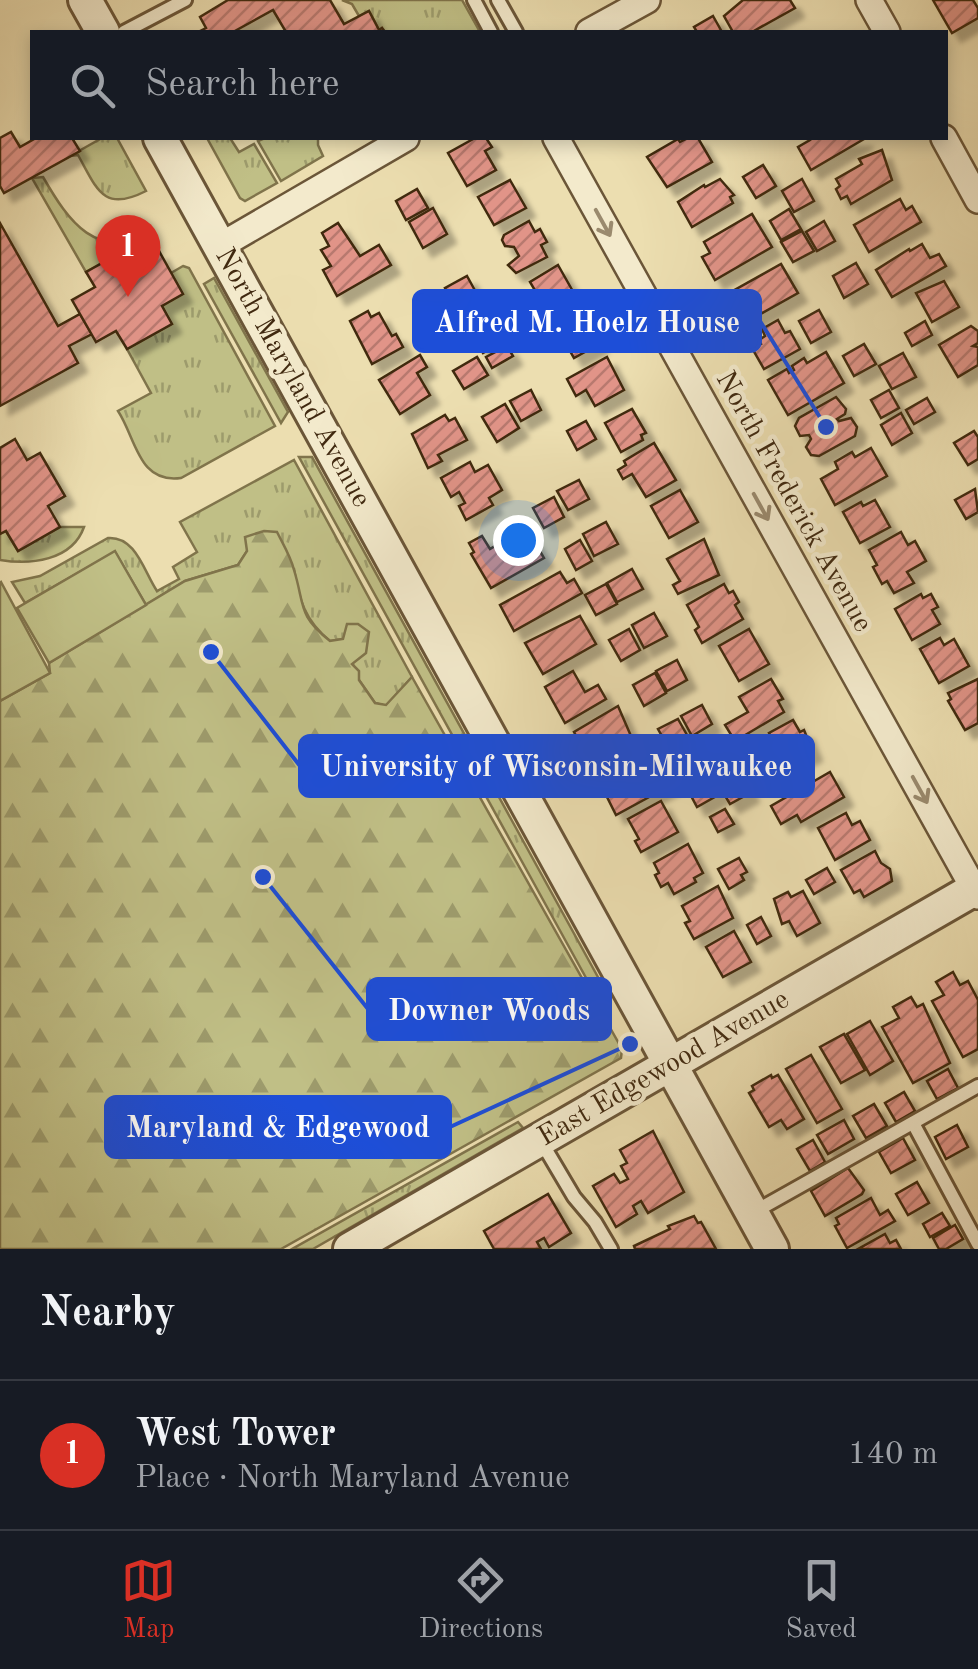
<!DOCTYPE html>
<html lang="en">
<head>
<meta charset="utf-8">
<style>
  body { margin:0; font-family:"Old Standard TT",serif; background:#20242c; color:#f1f3f6 }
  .you { position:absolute; left:518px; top:540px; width:35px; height:35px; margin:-25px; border:8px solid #fff; border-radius:50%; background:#1a73e8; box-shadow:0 0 0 15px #1a73e833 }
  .badge { display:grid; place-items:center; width:65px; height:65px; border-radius:50%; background:#d93025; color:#fff; font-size:32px; font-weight:700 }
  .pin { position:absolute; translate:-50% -82px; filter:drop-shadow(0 2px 5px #0008) }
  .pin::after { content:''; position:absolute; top:52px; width:35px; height:30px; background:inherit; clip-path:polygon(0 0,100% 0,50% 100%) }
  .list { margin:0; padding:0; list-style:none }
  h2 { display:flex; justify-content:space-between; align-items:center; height:130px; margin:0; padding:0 40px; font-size:42px }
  h2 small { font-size:32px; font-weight:400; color:#9ea1a6 }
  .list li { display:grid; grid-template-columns:65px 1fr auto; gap:30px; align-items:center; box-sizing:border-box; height:150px; padding:0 40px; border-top:2px solid #363941 }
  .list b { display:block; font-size:38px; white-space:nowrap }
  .list p { margin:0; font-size:32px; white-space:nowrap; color:#9ea1a6 }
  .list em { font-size:32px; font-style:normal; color:#9ea1a6 }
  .icon { flex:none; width:55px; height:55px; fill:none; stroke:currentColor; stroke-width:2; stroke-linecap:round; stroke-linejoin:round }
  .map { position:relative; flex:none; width:978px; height:1249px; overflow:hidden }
  .search { position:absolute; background:#171b24; box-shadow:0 5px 15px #0003; left:30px; right:30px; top:30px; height:110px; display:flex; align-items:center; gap:25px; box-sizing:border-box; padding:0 35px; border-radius:0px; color:#9ea1a6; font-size:38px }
  .sheet { height:280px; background:#171b24 }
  nav { display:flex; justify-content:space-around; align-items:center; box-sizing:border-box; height:140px; border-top:2px solid #363941; background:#171b24; font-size:28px; color:#9ea1a6 }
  nav a { display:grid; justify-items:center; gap:5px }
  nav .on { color:#d93025 }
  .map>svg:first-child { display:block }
  .grass { fill:url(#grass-tufts); stroke:#80744b; stroke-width:2.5 }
  .forest { fill:url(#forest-firs); stroke:#80744b; stroke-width:2.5 }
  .park { fill:#c0bf86; stroke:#80744b; stroke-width:2.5 }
  .building { fill:url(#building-hatch); stroke:#402910; stroke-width:2.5; filter:url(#shadow) }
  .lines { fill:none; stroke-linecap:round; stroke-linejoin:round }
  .service-casing { stroke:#6b5638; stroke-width:18 }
  .minor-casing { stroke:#6b5638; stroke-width:30 }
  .tertiary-casing { stroke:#6b5638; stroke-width:38 }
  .service { stroke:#f3eacc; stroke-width:12 }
  .minor { stroke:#f3eacc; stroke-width:25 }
  .tertiary { stroke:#f3eacc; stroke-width:32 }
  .oneway { stroke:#9a8a6e }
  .labels { text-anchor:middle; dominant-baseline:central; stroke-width:9; stroke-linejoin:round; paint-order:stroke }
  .street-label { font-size:28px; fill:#402910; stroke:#f3eacc }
  .leader { fill:none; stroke:#1d4ed8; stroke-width:4 }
  .callout-dot { fill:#1d4ed8; stroke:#f3eacc; stroke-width:4 }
  .callout { fill:#1d4ed8; stroke:#1d4ed8; stroke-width:4 }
  .callout-label { font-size:30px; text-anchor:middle; font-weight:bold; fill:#fff }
</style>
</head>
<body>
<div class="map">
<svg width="978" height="1249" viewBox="0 0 978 1249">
  <defs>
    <pattern id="grass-tufts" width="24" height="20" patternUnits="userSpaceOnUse" patternTransform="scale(2.5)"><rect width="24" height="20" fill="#c0bf86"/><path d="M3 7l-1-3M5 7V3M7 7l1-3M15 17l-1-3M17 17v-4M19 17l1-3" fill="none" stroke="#9d9b6c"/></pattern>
    <pattern id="forest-firs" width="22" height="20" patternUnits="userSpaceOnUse" patternTransform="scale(2.5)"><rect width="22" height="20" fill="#c0bf86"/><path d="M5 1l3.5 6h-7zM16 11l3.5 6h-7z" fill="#9d9b6c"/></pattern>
    <pattern id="building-hatch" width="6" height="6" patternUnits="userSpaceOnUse" patternTransform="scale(2.5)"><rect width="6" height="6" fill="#e19488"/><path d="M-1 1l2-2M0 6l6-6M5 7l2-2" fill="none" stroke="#b8796e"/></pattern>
    <filter id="shadow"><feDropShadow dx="9" dy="9" stdDeviation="2.5" flood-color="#0004"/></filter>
  </defs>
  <rect width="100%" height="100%" fill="#ecdeb0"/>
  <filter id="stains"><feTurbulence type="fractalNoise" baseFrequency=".002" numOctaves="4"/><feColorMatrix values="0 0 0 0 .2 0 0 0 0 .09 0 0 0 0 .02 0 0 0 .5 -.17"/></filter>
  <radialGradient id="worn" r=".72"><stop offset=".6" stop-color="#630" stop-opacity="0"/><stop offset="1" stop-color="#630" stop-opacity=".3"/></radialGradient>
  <g class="grass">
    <polygon points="342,0 462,0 480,32 385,32 382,28 379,30 369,11 359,16 352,4"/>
    <path d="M 102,138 L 117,138 L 146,191 C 103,213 97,189 78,155 L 70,156 Z"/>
    <polygon points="207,138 230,138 239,152 254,144 277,183 245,201 240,198"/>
    <polygon points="265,138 318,138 318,145 323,156 281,181 258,141"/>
    <path d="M 43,177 C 69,222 96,262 154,232 L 159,251 L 141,261 L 132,246 L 86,272 L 32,178 Z"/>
    <path d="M 183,266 L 189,268 L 275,426 L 181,478 C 138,484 136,438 118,411 L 151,393 L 127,349 L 171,324 L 162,306 L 171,273 Z"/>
    <polygon points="214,278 288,412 281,423 204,284"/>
    <polygon points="299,457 312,457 610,999 601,1005"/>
    <path d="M 294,460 L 412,677 L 386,706 L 375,703 L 359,680 L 343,639 L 330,641 C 305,621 299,600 294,569 L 247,551 L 238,565 L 185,581 L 146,605 L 115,552 L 25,603 L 12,582 L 40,576 L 108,538 C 136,536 144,572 157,591 L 179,579 L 173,567 L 197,552 L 180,522 Z"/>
    <path d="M 60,527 L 84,527 C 72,561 30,565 0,560 L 0,534 L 6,531 L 18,551 Z"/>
    <polygon points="518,1122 523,1128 313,1249 292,1249"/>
  </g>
  <path class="forest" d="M 264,531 L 277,532 C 283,544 291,557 294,570 C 305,605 297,615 330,641 L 343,639 L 347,624 L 358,624 L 369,632 L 366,653 L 352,664 L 359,671 L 359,680 L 375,703 L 386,705 L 412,677 L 622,1049 L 621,1058 L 281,1249 L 0,1249 L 0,701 L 50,673 L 49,663 L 185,581 L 238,565 L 247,551 L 245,537 Z"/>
  <g class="park">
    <polygon points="115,551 146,605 49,663 17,608"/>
    <polygon points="1,582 50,673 0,701 0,583"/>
  </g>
  <g class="building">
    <polygon points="228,0 330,0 344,24 369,11 379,30 382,28 385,32 286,32 273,10 233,32 198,32 206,28 200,17"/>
    <polygon points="743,0 790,0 795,8 752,32 733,32 724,16"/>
    <polygon points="933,0 973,0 978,8 978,18 952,33"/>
    <polygon points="713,16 722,32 697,32 694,27"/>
    <polygon points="11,132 20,147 36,138 72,138 80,151 4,193 0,186 0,138"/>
    <polygon points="475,138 486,138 492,147 485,151 496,170 467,186 448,153"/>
    <polygon points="688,138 698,138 712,162 667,187 647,157 678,139 680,142"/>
    <polygon points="809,138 863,138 864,139 811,170 798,147 810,140"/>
    <polygon points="882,150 892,180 851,204 847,196 841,199 836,189 840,186 836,179 862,164 859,159"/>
    <polygon points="763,165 776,186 756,198 743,177"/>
    <polygon points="720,179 734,195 730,197 733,203 692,227 678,202 704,185 705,187"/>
    <polygon points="802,179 814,201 794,212 782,191"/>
    <polygon points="510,180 526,208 494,225 478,197"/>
    <polygon points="417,189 428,208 406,220 396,201"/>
    <polygon points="900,199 906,210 912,206 921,222 869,252 854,225"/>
    <polygon points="433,208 447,234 423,248 409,222"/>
    <polygon points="789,209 801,229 781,240 770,221"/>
    <polygon points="752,214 772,247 715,280 702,257 710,253 704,242"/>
    <polygon points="529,221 535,232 540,229 547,242 541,245 547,257 516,273 508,265 519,256 514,247 505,246 502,240 504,235"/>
    <polygon points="824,221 835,241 817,251 806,232"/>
    <polygon points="0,223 58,326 80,314 92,334 69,346 78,363 0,406"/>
    <polygon points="338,223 360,256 379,245 391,265 337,296 323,270 331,266 321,250 329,246 322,233"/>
    <polygon points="802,231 814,251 793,262 781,242"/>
    <polygon points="922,244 930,258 939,254 946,266 892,297 876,270 909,249 910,251"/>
    <polygon points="133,246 141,261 159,251 183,294 162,306 172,324 127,349 116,331 96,342 72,300 95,287 86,272"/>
    <polygon points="856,263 868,284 844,298 833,276"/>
    <polygon points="781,264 798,293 739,326 722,297"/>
    <polygon points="558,265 575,295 547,311 530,282"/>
    <polygon points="467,276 478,296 456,308 445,288"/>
    <polygon points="944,281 959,307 932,322 916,293"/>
    <polygon points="819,310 831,332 811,343 799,321"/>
    <polygon points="368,311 371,317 379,313 392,336 396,334 403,347 372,364 350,321"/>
    <polygon points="583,314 599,344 574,358 557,328"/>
    <polygon points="778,320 785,333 790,331 800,349 764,369 752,348 761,344 759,340 765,336 762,329"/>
    <polygon points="925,321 932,335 912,346 905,333"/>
    <polygon points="491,323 502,342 483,353 472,334"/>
    <polygon points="971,326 978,331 978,343 973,346 978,347 978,365 958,377 939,345"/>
    <polygon points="864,344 876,364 854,376 843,356"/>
    <polygon points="507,346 513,356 492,368 486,357"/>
    <polygon points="826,352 844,383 788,415 768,380 787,369 789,373 794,370 792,366 804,358 807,363"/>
    <polygon points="903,353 916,377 892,389 879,366"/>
    <polygon points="420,355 427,367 417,373 430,395 400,414 379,380"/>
    <polygon points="477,357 488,375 464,389 453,371"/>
    <polygon points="607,357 624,390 595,406 586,390 576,396 567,379"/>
    <polygon points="531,390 541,410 521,421 510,401"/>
    <polygon points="889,390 899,408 881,418 871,400"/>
    <polygon points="836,397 846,409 845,414 837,419 839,421 851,418 857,427 855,436 819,456 811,455 806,447 811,439 809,435 800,436 795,426 799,418"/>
    <polygon points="927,398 935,412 914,424 906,410"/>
    <polygon points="505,404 519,428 497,442 482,417"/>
    <polygon points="632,409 646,433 641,435 643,440 621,452 605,423"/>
    <polygon points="901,413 912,433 892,445 881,425"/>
    <polygon points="445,415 449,421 455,418 467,440 438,455 442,461 428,468 412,434"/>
    <polygon points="586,421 596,439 577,450 567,431"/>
    <polygon points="974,431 978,437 978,459 968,465 954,443"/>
    <polygon points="15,439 27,460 40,453 65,496 48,506 60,527 18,551 6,531 0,534 0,448"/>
    <polygon points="654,443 676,480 646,497 632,474 623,479 618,470 626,465 624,461"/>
    <polygon points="871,448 887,476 835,505 821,479 838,469 835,462 852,452 855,457"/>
    <polygon points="470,462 475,472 488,465 502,490 489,498 493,505 466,520 459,506 465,503 459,492 451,497 441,478"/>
    <polygon points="579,480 589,499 568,510 557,491"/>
    <polygon points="975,489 978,512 966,519 955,500"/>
    <polygon points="680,490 698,522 669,538 651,506"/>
    <polygon points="554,497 564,517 544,528 533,508"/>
    <polygon points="875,500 890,527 860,543 843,512 861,502 863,506"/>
    <polygon points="606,522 618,544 594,556 583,534"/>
    <polygon points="526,527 544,558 491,588 471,554 474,552 469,543 482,536 490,549"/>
    <polygon points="901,532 908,545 915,541 926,561 907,572 914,583 894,593 887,581 882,584 873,567 877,565 869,550"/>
    <polygon points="704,539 719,575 678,594 673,585 680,581 667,559"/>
    <polygon points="580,540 592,561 576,570 565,549"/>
    <polygon points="632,569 643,589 617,602 607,583"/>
    <polygon points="560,572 567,583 574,579 582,593 514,631 500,605"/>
    <polygon points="606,584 617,604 596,615 585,595"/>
    <polygon points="724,584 729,593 733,591 739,602 735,605 743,619 702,643 695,630 699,627 687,605"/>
    <polygon points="921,594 923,598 931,594 938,607 932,610 940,624 912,640 895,609"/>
    <polygon points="654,613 667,636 644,648 632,625"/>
    <polygon points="580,616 596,644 543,674 525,643"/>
    <polygon points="629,629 640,650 621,661 609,640"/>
    <polygon points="749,629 769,664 739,681 719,646"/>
    <polygon points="940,638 944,645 954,639 969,666 939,683 920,649"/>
    <polygon points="677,660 687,680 667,691 656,671"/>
    <polygon points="573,671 585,692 598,685 606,699 565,723 545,687"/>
    <polygon points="655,673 666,693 644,706 633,685"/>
    <polygon points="771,679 783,699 778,701 784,712 735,741 725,725 748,712 739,697"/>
    <polygon points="978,679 978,723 965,730 948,701 951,699 948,693"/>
    <polygon points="702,705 712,724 692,736 681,716"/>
    <polygon points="618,706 634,743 593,766 574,732"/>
    <polygon points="678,719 687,735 667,745 658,729"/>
    <polygon points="793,720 800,732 804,730 813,752 788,766 769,733"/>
    <polygon points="660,747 669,764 664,767 673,784 616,815 607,797 615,793 605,768 623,758 627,765"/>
    <polygon points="704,764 720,794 697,807 681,777"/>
    <polygon points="739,772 750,793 730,804 718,784"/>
    <polygon points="830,772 844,797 801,822 797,815 781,824 771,806"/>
    <polygon points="661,801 678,832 641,852 635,841 639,839 628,819"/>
    <polygon points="725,809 734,824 718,832 710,817"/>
    <polygon points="846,813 852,825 860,821 870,840 835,860 818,828"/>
    <polygon points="688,844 703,873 694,878 696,882 674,894 668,883 661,887 655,875 659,873 654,863"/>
    <polygon points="875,851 881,863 890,869 892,881 864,897 860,890 854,893 841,870"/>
    <polygon points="739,858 747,872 741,875 744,880 729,889 718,869"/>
    <polygon points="827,868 835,882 814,894 806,880"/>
    <polygon points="718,886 733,918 694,939 685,923 690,921 682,906"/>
    <polygon points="803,891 820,923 797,936 789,921 782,924 774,899 788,892 791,897"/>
    <polygon points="761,917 771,936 757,944 747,925"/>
    <polygon points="734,931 751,962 723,977 706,947"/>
    <polygon points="953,972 960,985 968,981 978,1000 978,1049 963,1057 932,1001 944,995 936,982"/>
    <polygon points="911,997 917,1007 923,1004 950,1063 913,1083 882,1027 899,1018 893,1007"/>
    <polygon points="870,1021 893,1061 870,1075 847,1034"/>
    <polygon points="844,1034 865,1070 841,1083 820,1047"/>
    <polygon points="811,1055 842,1109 817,1123 786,1069"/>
    <polygon points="948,1069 958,1088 937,1099 927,1081"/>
    <polygon points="771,1075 772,1078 778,1075 804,1119 787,1129 781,1120 769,1127 749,1093 754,1090 752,1086"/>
    <polygon points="904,1092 915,1111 896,1122 885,1103"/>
    <polygon points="874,1104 887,1126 866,1138 853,1116"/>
    <polygon points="844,1120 854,1139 828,1154 817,1135"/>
    <polygon points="957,1125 968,1147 946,1159 935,1137"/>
    <polygon points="653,1131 684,1192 648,1213 641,1201 633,1206 637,1214 616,1227 593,1186 614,1174 620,1183 628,1179 621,1166 627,1163 620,1150"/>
    <polygon points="903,1138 915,1160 891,1173 879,1152"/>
    <polygon points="813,1140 825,1162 810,1171 797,1149"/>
    <polygon points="848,1168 864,1190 862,1194 825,1216 811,1191"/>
    <polygon points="917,1182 929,1203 908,1215 896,1194"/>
    <polygon points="548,1194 571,1233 549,1247 544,1238 537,1242 541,1249 494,1249 484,1231"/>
    <polygon points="871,1198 880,1215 888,1210 895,1221 847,1248 835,1226 839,1224 836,1218"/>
    <polygon points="942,1213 950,1226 930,1237 923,1224"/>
    <polygon points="694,1216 698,1223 701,1222 716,1249 635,1249 634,1246 670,1229 668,1226"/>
    <polygon points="955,1225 963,1239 946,1249 939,1249 933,1238"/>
    <polygon points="885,1234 890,1243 896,1240 901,1249 858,1249"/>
  </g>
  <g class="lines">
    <defs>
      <g id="service">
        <polyline points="474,0 491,32"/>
        <polyline points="498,0 516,32"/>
        <polyline points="124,32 185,0"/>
        <polyline points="913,1123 978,1244"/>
        <polyline points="542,1143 574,1197 595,1222 611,1249"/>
        <polyline points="754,1212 978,1086"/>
      </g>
      <g id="minor">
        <polyline points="869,0 887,32"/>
        <polyline points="589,32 647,0"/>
        <polyline points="556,138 978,896"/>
        <polyline points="944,138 978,200"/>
        <polyline points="220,246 406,138"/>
      </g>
      <g id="tertiary">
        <polyline points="85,0 103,32"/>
        <polyline points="160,138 772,1249"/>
        <polyline points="350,1249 978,887"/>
      </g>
    </defs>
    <use href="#service" class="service-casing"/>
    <use href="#minor" class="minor-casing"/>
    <use href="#tertiary" class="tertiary-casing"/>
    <use href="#service" class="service"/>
    <use href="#minor" class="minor"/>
    <use href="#tertiary" class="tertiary"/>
  </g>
  <defs><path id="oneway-shaft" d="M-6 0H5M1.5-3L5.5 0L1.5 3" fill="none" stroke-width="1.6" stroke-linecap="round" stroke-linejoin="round" transform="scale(2.5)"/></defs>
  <g class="oneway">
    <use href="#oneway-shaft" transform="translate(603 223) rotate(61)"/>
    <use href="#oneway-shaft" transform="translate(761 507) rotate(61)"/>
    <use href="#oneway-shaft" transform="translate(920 790) rotate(61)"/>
  </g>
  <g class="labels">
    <g class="street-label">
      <text transform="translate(292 378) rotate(61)">North Maryland Avenue</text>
      <text transform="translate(793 502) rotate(61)">North Frederick Avenue</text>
      <text transform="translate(664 1069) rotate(-30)">East Edgewood Avenue</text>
    </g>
  </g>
  <path class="leader" d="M826 427L760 321M211 652L300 766M263 877L368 1009M630 1044L450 1127"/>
  <g class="callout-dot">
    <circle cx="826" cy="427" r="10"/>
    <circle cx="211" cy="652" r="10"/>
    <circle cx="263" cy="877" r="10"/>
    <circle cx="630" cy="1044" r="10"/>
  </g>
  <g class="callout">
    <rect x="414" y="291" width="346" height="60" rx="10"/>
    <rect x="300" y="736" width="513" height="60" rx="10"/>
    <rect x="368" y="979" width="242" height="60" rx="10"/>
    <rect x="106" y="1097" width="344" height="60" rx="10"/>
  </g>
  <g class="callout-label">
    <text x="587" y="332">Alfred M. Hoelz House</text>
    <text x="556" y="776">University of Wisconsin-Milwaukee</text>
    <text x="489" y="1020">Downer Woods</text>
    <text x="278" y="1137">Maryland &amp; Edgewood</text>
  </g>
  <rect width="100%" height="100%" filter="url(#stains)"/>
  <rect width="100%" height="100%" fill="url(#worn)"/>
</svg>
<div class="you"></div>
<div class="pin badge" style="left:128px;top:297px">1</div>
<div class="search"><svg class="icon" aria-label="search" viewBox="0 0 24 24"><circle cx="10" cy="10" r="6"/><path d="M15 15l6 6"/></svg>Search here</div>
</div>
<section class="sheet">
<h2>Nearby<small></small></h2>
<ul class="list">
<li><span class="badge">1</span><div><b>West Tower</b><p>Place · North Maryland Avenue</p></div><em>140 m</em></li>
</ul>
</section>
<nav>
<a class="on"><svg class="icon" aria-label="map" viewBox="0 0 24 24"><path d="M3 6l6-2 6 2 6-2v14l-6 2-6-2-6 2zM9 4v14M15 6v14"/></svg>Map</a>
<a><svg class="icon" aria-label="directions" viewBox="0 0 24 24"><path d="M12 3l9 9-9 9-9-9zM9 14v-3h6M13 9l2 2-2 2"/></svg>Directions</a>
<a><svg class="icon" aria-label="saved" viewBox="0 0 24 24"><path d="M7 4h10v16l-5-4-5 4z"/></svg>Saved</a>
</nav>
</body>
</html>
